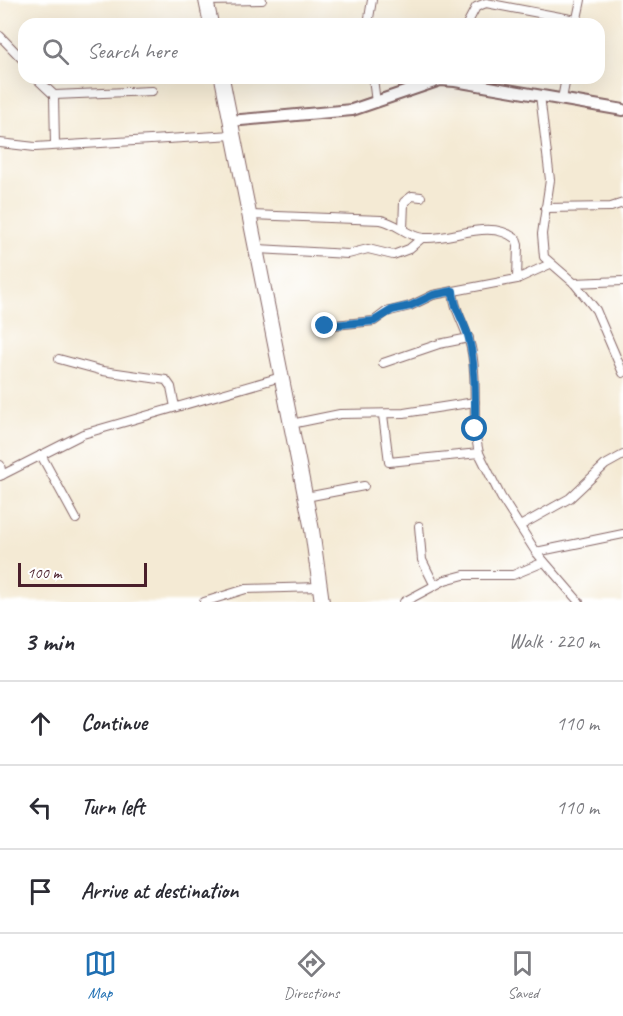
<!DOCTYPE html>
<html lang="en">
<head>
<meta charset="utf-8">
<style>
  body { margin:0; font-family:Caveat,sans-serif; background:#f7f7f7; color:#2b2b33 }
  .scale { position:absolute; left:18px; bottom:15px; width:129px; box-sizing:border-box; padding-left:6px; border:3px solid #4a1f2b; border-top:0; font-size:16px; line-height:21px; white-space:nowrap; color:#4a1f2b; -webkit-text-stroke:4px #fff; paint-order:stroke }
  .stop { position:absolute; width:18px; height:18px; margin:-14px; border:4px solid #1f6fb2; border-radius:50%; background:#fff }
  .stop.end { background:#1f6fb2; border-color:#fff; box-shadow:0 2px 6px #0008 }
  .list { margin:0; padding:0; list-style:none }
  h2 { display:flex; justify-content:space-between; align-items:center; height:78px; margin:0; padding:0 24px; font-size:26px }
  h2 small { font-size:20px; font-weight:400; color:#7c7c81 }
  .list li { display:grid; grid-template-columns:39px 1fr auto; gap:18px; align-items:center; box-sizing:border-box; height:84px; padding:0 24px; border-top:2px solid #e1e1e2 }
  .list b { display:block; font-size:22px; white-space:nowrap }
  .list em { font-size:20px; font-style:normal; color:#7c7c81 }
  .icon { flex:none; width:33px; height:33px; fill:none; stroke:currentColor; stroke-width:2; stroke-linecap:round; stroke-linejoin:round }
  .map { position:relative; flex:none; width:623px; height:602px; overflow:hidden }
  .search { position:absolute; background:#fff; box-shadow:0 6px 24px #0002; left:18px; right:18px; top:18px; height:66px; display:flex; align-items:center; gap:15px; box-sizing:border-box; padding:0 21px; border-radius:18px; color:#7c7c81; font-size:22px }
  .sheet { height:330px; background:#fff }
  nav { display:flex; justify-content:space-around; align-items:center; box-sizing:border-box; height:84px; border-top:2px solid #e1e1e2; background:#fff; font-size:16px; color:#7c7c81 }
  nav a { display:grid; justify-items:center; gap:3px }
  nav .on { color:#1f6fb2 }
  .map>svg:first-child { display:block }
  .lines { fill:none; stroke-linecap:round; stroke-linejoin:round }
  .street-casing { stroke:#866666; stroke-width:10 }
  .secondary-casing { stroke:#866666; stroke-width:14 }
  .highway-casing { stroke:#866666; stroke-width:16 }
  .street { stroke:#fff; stroke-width:8 }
  .secondary { stroke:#fff; stroke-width:10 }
  .highway { stroke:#fff; stroke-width:14 }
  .route { stroke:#1f6fb2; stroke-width:8 }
</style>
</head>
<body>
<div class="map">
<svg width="623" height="602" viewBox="0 0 623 602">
  <rect width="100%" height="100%" fill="#fff"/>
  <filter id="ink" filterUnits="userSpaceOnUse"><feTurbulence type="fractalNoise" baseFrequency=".0167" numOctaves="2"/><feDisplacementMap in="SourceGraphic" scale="12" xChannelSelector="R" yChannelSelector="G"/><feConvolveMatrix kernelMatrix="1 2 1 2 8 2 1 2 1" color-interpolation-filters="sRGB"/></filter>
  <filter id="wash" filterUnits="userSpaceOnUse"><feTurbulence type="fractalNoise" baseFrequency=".008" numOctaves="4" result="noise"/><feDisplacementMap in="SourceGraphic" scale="24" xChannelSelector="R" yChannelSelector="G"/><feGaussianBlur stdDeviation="1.35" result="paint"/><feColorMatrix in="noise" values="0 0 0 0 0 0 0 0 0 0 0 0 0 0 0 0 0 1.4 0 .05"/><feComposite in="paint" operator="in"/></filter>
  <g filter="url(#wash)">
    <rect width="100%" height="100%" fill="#f4ead4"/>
  </g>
  <g filter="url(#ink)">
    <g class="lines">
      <defs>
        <g id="street">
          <polyline points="206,1 262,0"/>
          <polyline points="576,23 581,0"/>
          <polyline points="368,24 372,0"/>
          <polyline points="467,24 476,7 486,3 576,20"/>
          <polyline points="0,36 24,61"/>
          <polyline points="36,78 54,95 55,145"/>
          <polyline points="373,78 376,103"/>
          <polyline points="54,95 152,91"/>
          <polyline points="540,95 550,180 542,234 544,257 574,283 596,310 623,373"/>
          <polyline points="562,99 566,78"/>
          <polyline points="0,143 35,147 233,135"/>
          <polyline points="545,208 611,207 623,203"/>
          <path d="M 251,215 L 381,220 C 397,223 408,237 424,238 C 453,240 489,218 516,239 L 518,245 L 517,279"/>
          <polyline points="403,229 404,202 412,196 421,197"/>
          <polyline points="258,249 348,254 368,249 393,255 409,249 422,238"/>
          <polyline points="574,283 623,281"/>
          <path d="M 453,291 C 454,313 469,331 472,353 C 478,386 471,420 479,453"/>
          <polyline points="325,326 374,321 386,312 410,306 433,295 517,279 550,264"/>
          <polyline points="59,359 103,371 166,380 171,387 175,407"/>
          <polyline points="383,363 439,344 469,338"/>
          <polyline points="383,415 389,462 479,453 501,497 536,552 579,602"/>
          <polyline points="291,424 340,414 404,413 475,402"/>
          <polyline points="41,455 76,519"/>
          <polyline points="0,465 2,475"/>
          <polyline points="0,476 83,434 281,377"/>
          <polyline points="306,497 364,486"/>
          <polyline points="419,526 422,560 434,584"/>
          <polyline points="520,526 570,498 605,465 623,455"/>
          <polyline points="536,552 623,534"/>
          <polyline points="204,602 246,589 320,587"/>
          <polyline points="404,602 445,580 464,575 513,575 544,562"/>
        </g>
        <polyline id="secondary" points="230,121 352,110 440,80 455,81 623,110"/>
        <g id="highway">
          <polyline points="206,0 211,24"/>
          <polyline points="222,78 312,530 322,602"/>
        </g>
      </defs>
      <use href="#street" class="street-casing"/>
      <use href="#secondary" class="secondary-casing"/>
      <use href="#highway" class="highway-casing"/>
      <use href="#street" class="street"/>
      <use href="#secondary" class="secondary"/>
      <use href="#highway" class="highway"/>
    </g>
  </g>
  <g class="lines" filter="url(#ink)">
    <path class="route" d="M 325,326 L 374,321 L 392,310 L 410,306 L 433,295 L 453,291 C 454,310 465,321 469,339 C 476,368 475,399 475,429"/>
  </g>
</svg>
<div class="scale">100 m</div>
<div class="stop" style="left:475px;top:429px"></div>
<div class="stop end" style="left:325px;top:326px"></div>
<div class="search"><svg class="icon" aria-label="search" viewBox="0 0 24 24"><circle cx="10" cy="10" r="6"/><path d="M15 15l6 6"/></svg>Search here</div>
</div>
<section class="sheet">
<h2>3 min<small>Walk · 220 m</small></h2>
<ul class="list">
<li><svg class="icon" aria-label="ahead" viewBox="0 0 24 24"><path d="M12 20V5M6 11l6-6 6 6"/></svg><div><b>Continue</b></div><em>110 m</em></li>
<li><svg class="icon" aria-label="left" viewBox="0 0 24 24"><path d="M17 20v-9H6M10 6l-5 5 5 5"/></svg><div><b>Turn left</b></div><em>110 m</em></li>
<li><svg class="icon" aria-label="arrive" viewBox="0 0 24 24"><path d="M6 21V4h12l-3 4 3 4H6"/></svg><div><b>Arrive at destination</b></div></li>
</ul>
</section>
<nav>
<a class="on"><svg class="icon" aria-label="map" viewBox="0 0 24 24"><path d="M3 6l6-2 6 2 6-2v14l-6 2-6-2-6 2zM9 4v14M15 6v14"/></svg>Map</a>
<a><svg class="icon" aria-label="directions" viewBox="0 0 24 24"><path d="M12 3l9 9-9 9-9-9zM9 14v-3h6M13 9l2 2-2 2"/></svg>Directions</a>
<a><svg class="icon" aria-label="saved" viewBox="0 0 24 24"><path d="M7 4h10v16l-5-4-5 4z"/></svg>Saved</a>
</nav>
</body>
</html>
